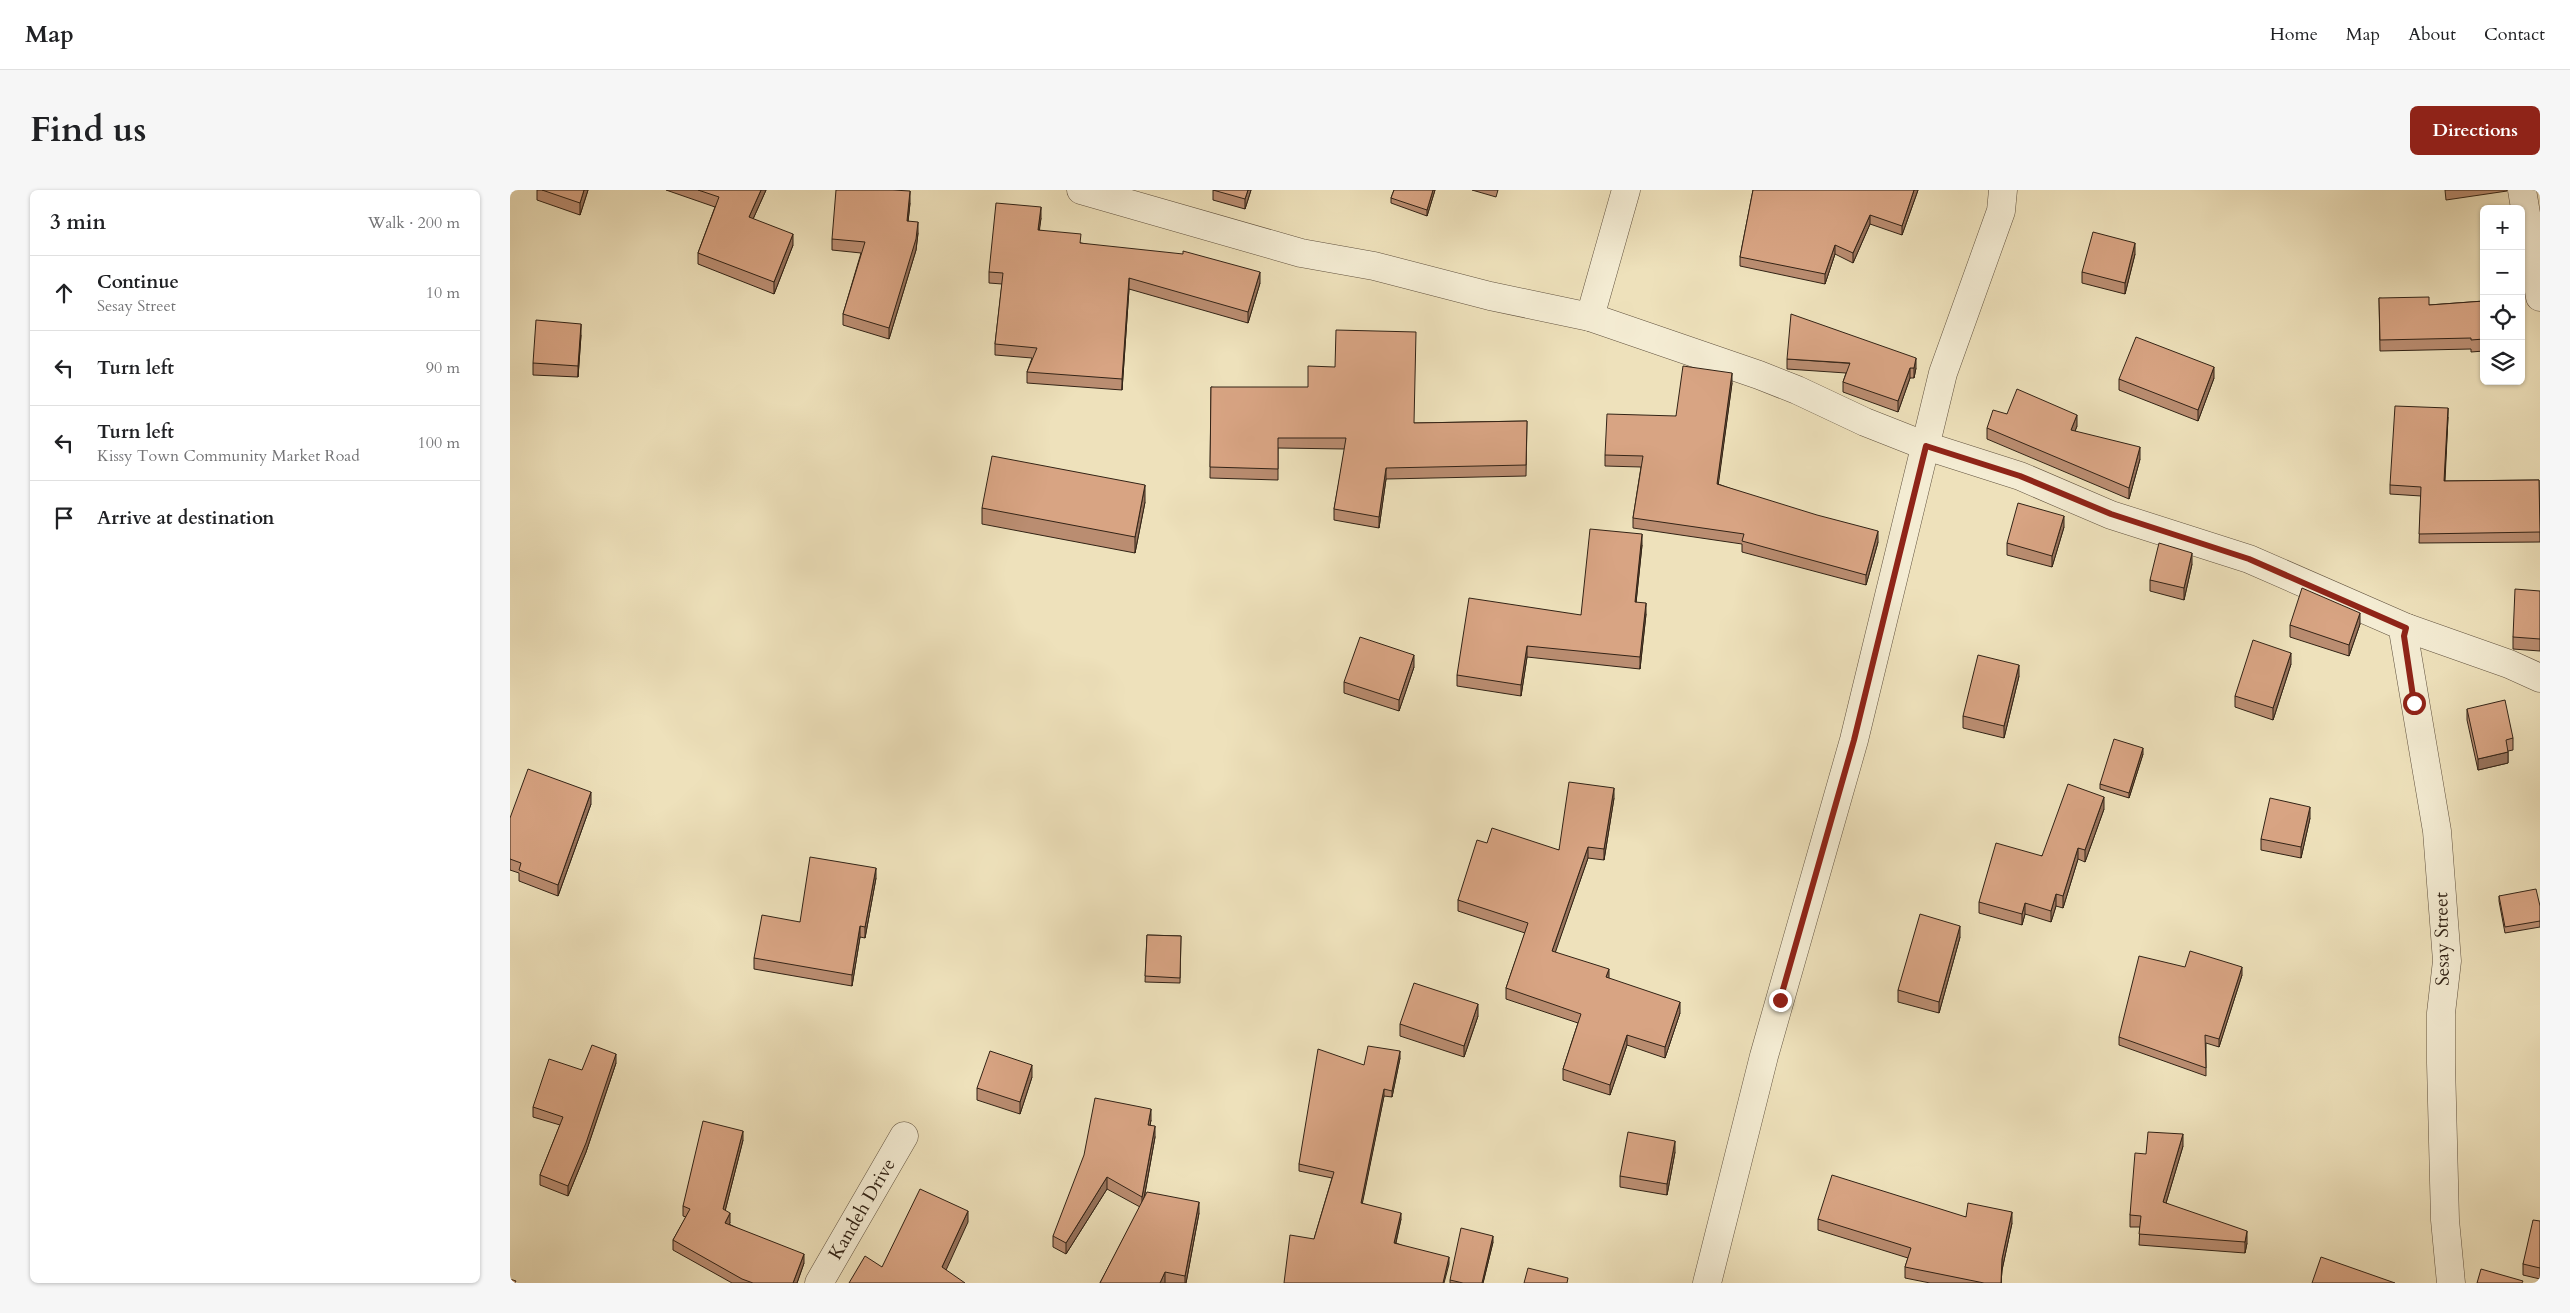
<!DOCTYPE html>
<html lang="en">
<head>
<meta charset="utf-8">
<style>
  body { margin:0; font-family:Cardo,serif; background:#f6f6f6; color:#202124 }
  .controls { position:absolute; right:15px; top:15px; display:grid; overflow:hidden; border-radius:8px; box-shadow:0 1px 4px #0004 }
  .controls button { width:45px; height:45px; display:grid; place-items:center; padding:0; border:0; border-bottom:1px solid #e0e0e0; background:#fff; color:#202124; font:25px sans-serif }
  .stop { position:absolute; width:15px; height:15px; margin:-11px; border:4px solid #8f2418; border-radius:50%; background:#fff }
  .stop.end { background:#8f2418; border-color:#fff; box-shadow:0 1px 5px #0008 }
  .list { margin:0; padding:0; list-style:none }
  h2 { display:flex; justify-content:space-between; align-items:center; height:65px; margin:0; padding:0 20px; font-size:21px }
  h2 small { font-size:16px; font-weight:400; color:#757577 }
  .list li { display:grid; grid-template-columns:32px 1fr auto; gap:15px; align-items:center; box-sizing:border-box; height:75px; padding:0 20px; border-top:1px solid #e0e0e0 }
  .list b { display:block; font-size:19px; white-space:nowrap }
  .list p { margin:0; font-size:16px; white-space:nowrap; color:#757577 }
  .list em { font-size:16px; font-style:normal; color:#757577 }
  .icon { flex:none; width:28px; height:28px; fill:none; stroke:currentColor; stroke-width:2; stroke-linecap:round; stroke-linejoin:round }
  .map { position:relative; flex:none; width:2030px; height:1093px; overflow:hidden; border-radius:8px }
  header { display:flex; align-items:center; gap:30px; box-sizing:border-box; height:70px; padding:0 25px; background:#fff; border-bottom:1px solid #e0e0e0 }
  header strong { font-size:24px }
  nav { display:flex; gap:28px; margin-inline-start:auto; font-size:18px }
  .intro { display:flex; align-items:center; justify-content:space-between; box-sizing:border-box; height:120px; padding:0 30px }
  h1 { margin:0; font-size:35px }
  .button { padding:12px 22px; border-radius:8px; background:#8f2418; color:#fff; font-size:18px; font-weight:700 }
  main { display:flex; gap:30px; padding:0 30px }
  aside { flex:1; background:#fff; border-radius:8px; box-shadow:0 1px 4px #0004 }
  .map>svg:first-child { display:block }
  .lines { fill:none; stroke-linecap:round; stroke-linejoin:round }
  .minor-casing { stroke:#61523f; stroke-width:29 }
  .minor { stroke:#f4ecd3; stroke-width:28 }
  .wall { fill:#ba8d71; stroke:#322316 }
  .shaded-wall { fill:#97735c; stroke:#322316 }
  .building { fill:#d8a483; stroke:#322316 }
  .route { stroke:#8f2418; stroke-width:6 }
  .labels { text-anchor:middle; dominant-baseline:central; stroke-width:4; stroke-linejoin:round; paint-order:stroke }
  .street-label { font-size:19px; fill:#322316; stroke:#f4ecd3 }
</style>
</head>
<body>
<header>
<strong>Map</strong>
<nav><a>Home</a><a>Map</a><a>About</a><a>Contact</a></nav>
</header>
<div class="intro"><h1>Find us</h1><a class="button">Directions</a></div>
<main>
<aside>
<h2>3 min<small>Walk · 200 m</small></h2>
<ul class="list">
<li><svg class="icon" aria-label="ahead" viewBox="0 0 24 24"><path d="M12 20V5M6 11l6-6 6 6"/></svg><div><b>Continue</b><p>Sesay Street</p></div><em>10 m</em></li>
<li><svg class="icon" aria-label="left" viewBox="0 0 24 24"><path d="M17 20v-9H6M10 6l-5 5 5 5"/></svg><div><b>Turn left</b></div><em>90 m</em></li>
<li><svg class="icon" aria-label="left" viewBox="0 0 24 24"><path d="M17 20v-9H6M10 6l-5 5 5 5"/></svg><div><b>Turn left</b><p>Kissy Town Community Market Road</p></div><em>100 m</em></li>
<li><svg class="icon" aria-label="arrive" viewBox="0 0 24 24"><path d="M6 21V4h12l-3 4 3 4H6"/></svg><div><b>Arrive at destination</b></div></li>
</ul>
</aside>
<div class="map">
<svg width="2030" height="1093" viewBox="0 0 2030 1093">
  <rect width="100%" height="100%" fill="#eee1bb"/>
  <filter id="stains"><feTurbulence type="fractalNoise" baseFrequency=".004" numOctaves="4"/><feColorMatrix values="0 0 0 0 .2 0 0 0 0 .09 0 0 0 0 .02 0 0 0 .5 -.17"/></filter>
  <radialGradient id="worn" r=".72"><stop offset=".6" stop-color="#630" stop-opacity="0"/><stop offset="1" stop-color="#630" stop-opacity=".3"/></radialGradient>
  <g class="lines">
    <defs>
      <g id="minor">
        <polyline points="571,0 791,63 864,76 980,106 1080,127 1249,185 1287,200 1355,232 1416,256 1510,286 1601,325 1739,369 1897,438 1999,474 2030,488"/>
        <polyline points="2012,0 2030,107"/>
        <polyline points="1080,127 1116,0"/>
        <polyline points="1897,438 1894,446 1927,641 1937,771 1931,823 1931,873 1935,1030 1941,1093"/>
        <polyline points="309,1093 394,946"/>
        <polyline points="1197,1093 1254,866 1344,550 1433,183 1491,21 1493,0"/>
      </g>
    </defs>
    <use href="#minor" class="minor-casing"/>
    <use href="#minor" class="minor"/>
  </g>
  <g class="wall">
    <polygon points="27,0 78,0 70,25 27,10"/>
    <polygon points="156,0 256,0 243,29 283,55 264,104 188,74 188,63 205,17"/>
    <polygon points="703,0 741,0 735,19 703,10"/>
    <polygon points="884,0 925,0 917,26 881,13 881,8"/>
    <polygon points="962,0 988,0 986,7"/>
    <polygon points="1243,0 1408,0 1392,45 1360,34 1343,73 1325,64 1315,94 1230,76 1230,67"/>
    <polygon points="1935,0 1997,0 1997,1 1936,10"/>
    <polygon points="400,13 398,31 408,43 406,60 379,149 333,135 333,124 351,63 322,60 322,49"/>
    <polygon points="531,28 529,40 571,53 750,93 738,133 619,99 612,200 517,193 517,182 522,168 485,165 485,154 492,94 479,93 479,82"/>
    <polygon points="1625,64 1615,104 1572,93 1572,82"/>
    <polygon points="1869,108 1919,115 1974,111 1974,161 1961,162 1961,159 1870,161"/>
    <polygon points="71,145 68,187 23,185 23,173"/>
    <polygon points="1277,169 1406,178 1404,188 1400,188 1388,222 1333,202 1333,192 1336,183 1277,179"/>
    <polygon points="1704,188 1688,231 1609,200 1609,189"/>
    <polygon points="1222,193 1208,294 1368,352 1356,395 1232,362 1232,354 1123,338 1123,328 1131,277 1095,276 1095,265 1166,226"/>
    <polygon points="701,197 904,233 1017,231 1016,286 876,289 869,338 824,330 824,319 835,259 768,258 768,290 700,288"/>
    <polygon points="1497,224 1567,236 1565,241 1630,269 1619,309 1477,249 1477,238"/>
    <polygon points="1938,227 1935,291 2029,290 2030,352 1909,353 1911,306 1880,304 1880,295"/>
    <polygon points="635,312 625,363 472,334 472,318"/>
    <polygon points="1554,337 1542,377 1497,365 1497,353"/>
    <polygon points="1132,355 1126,412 1136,424 1130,479 1017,467 1011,506 947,496 947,485 1071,425"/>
    <polygon points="1682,374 1674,410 1640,401 1640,390"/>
    <polygon points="2030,401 2030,461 2003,459 2003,447"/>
    <polygon points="1850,434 1839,466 1780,447 1780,435"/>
    <polygon points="1781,474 1763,530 1725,517 1725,506"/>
    <polygon points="904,477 889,521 834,503 834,492"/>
    <polygon points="1509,486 1494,548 1453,538 1453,526"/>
    <polygon points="1957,519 2003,548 2003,560 1998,561 1998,573 1968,580 1957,530"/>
    <polygon points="1633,564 1619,608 1590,599 1590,594"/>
    <polygon points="1104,608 1094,670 1078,668 1045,762 1170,823 1155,868 1117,855 1100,905 1053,890 1053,879 1068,833 996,809 996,798 1015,743 948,721 948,710 977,653 1049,660"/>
    <polygon points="81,614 48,706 9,691 9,683 0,680 0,628"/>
    <polygon points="1594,619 1575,672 1568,669 1553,718 1546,716 1541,732 1515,724 1512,735 1469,723 1469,712"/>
    <polygon points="1800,628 1791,668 1751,660 1751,649"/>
    <polygon points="366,688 355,748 350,747 342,796 244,779 244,768 290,732"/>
    <polygon points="1989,706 2030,716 2030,737 1995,743 1989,711"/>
    <polygon points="637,745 671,746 670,793 635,792"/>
    <polygon points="1450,747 1429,823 1388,812 1388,800"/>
    <polygon points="1675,777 1732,785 1709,857 1696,853 1696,886 1609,855 1609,847"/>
    <polygon points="968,826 954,867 890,846 890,834"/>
    <polygon points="890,868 882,907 874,906 852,1013 891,1029 886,1053 939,1074 804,1049 822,988 789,981 789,974 854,875"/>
    <polygon points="106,873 76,962 58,1006 30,995 30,985 50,935 23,927 23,917 72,880"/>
    <polygon points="522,887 510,924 467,910 467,898"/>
    <polygon points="641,930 640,935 645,947 634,1009 689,1023 676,1093 590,1093 630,1017 597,999 556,1064 543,1057 543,1046"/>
    <polygon points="233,950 215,1021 220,1033 219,1034 294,1073 287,1093 222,1093 163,1060 163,1050 176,1027 173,1026 173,1016"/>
    <polygon points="1673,956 1656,1013 1737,1053 1735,1063 1629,1055 1630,1037 1620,1037 1620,1025 1636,964"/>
    <polygon points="1165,962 1157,1005 1110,997 1110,986"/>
    <polygon points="1456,1027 1502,1033 1492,1080 1491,1093 1420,1093 1395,1088 1395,1077 1398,1068 1308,1040 1308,1029"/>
    <polygon points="2030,1031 2030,1089 2013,1085 2013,1074"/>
    <polygon points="983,1052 973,1093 940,1093 940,1090"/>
  </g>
  <g class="shaded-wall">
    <polygon points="74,0 78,0 70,25 70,13"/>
    <polygon points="251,0 256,0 239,38 239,27"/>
    <polygon points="738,0 741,0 735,19 735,9"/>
    <polygon points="923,0 925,0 917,26 917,20"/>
    <polygon points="1404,0 1408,0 1392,45 1392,36"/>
    <polygon points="400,1 400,13 397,42 397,31"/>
    <polygon points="531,17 531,28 528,51 528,40"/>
    <polygon points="1360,25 1360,34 1343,73 1343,63"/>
    <polygon points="408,32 408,43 406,60 379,149 379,138"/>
    <polygon points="283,44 283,55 264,104 264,92"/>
    <polygon points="1625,53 1625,64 1615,104 1615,93"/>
    <polygon points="1325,55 1325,64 1315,94 1315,84"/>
    <polygon points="750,82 750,93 738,133 738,122"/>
    <polygon points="619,88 619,99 612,200 612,189"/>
    <polygon points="71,134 71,145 68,187 68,176"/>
    <polygon points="1406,168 1406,178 1404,188 1404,178"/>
    <polygon points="1704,177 1704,188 1688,231 1688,220"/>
    <polygon points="1400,178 1400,188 1388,222 1388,211"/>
    <polygon points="1222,183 1222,193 1207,304 1207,294"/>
    <polygon points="1938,218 1938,227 1934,300 1934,291"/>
    <polygon points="1567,225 1567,236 1561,251 1561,240"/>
    <polygon points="1630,257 1630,269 1619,309 1619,298"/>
    <polygon points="876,278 876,289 869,338 869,327"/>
    <polygon points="635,295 635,312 625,363 625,347"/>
    <polygon points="1554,326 1554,337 1542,377 1542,366"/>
    <polygon points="1368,341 1368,352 1356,395 1356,385"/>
    <polygon points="1132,344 1132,355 1125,423 1125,412"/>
    <polygon points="1682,363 1682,374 1674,410 1674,398"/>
    <polygon points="1136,413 1136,424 1130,479 1130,467"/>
    <polygon points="1850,423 1850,434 1839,466 1839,455"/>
    <polygon points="1017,456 1017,467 1011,506 1011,495"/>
    <polygon points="1781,463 1781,474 1763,530 1763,518"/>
    <polygon points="904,465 904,477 889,521 889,510"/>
    <polygon points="1509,475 1509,486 1494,548 1494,536"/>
    <polygon points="1633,558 1633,564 1619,608 1619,603"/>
    <polygon points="1998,562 1998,573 1968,580 1968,569"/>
    <polygon points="1104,598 1104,608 1094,670 1094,659"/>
    <polygon points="81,602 81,614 48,706 48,695"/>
    <polygon points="1594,607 1594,619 1575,672 1575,660"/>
    <polygon points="1800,617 1800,628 1791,668 1791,657"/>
    <polygon points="1078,657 1078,668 1042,772 1042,761"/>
    <polygon points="1568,658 1568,669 1553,718 1553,706"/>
    <polygon points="366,678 366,688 355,748 355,737"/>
    <polygon points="1546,704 1546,716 1541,732 1541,721"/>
    <polygon points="1515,713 1515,724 1512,735 1512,724"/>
    <polygon points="350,736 350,747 342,796 342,785"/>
    <polygon points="1450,736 1450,747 1429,823 1429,812"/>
    <polygon points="1732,777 1732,785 1709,857 1709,849"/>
    <polygon points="1099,779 1099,790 1096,787"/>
    <polygon points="1170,812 1170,823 1155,868 1155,857"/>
    <polygon points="968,814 968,826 954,867 954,856"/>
    <polygon points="1117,845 1117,855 1100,905 1100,895"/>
    <polygon points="890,861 890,868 882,907 882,901"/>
    <polygon points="106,864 106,873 76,962 58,1006 58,996"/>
    <polygon points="522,875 522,887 510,924 510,912"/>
    <polygon points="874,899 874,906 851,1020 851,1013"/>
    <polygon points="641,919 641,930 638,946 638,935"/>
    <polygon points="645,936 645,947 632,1019 632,1007"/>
    <polygon points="233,941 233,950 213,1029 213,1019"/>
    <polygon points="1673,944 1673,956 1653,1023 1653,1012"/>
    <polygon points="1165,951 1165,962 1157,1005 1157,994"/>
    <polygon points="597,987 597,999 556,1064 556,1053"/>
    <polygon points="689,1012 689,1023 676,1093 675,1093 675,1086"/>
    <polygon points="458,1021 458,1032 432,1089 432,1077"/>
    <polygon points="1502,1022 1502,1033 1492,1080 1491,1093 1492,1069"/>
    <polygon points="220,1023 220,1033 215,1043 215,1033"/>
    <polygon points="891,1023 891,1029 884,1060 884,1053"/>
    <polygon points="1737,1041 1737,1053 1735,1063 1735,1052"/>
    <polygon points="983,1046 983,1052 973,1093 972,1093"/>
    <polygon points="294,1064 294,1073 287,1093 283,1093"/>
    <polygon points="939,1067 939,1074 934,1093 933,1093"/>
    <polygon points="655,1082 655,1093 650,1093"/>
  </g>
  <g class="building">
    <polygon points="32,0 74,0 70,13"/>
    <polygon points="188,0 251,0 239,27 283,44 264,92 188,63 209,7"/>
    <polygon points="326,0 383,0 400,1 397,31 408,32 406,49 379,138 333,124 355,52 322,49"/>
    <polygon points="703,0 738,0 735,9"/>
    <polygon points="884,0 923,0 917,20 881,8"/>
    <polygon points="1243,0 1404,0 1392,36 1360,25 1343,63 1325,55 1315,84 1230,67"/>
    <polygon points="486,13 531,17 528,40 571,44 570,53 673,64 673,61 750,82 738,122 619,88 612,189 517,182 527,158 485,154 493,83 479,82"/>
    <polygon points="1583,42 1625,53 1615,93 1572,82"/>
    <polygon points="1919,107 1919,115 1974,111 1974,149 1961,150 1961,148 1870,150 1869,108"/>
    <polygon points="1281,124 1406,168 1404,178 1400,178 1388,211 1333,192 1340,173 1277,169"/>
    <polygon points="26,130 71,134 68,176 23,173"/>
    <polygon points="826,140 906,142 904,233 1017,231 1016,275 876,278 869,327 824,319 836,248 768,248 768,279 700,277 701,197 798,197 798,176 825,177"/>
    <polygon points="1626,147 1704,177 1688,220 1609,189"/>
    <polygon points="1173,176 1222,183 1207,294 1307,325 1368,341 1356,385 1232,351 1234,344 1123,328 1133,266 1095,265 1097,224 1166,226"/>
    <polygon points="1507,199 1567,225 1561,240 1630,257 1619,298 1477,238 1483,220 1497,224"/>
    <polygon points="1885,216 1938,218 1934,291 2029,290 2030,342 1909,344 1911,297 1880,295"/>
    <polygon points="482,266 635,295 625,347 472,318"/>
    <polygon points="1508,313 1554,326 1542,366 1497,353"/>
    <polygon points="1080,339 1132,344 1125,412 1136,413 1130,467 1017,456 1011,495 947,485 959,408 1071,425"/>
    <polygon points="1649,353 1682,363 1674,398 1640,390"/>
    <polygon points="1792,398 1850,423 1839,455 1780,435"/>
    <polygon points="2005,399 2030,401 2030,449 2003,447"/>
    <polygon points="850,447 904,465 889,510 834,492"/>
    <polygon points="1743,450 1781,463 1763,518 1725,506"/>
    <polygon points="1468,465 1509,475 1494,536 1453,526"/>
    <polygon points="1995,510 2003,548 1996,550 1998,562 1968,569 1957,519"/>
    <polygon points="1604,549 1633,558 1619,603 1590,594"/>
    <polygon points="18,579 81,602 48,695 9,680 11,673 0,669 0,628"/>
    <polygon points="1059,592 1104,598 1094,659 1078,657 1042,761 1099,779 1096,787 1170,812 1155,857 1117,845 1100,895 1053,879 1071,824 996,798 1018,733 948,710 967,650 977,653 982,638 1049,660"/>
    <polygon points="1558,594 1594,607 1575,660 1568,658 1553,706 1546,704 1541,721 1515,713 1512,724 1469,712 1486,653 1532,666"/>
    <polygon points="1760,608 1800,617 1791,657 1751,649"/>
    <polygon points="300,667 366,678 355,737 350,736 342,785 244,768 252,725 290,732"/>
    <polygon points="2026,699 2030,716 2030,731 1995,737 1989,706"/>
    <polygon points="1410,724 1450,736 1429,812 1388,800"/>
    <polygon points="637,745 671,746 670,788 635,786"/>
    <polygon points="1680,761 1732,777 1709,849 1695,845 1696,878 1609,847 1629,766 1675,777"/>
    <polygon points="904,793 968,814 954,856 890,834"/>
    <polygon points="82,855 106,864 76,953 58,996 30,985 53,927 23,917 39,869 72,880"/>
    <polygon points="858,856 890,861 882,901 874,899 851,1013 891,1023 884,1053 939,1067 933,1093 774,1093 780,1045 804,1049 824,982 789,974 808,859 854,875"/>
    <polygon points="480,861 522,875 510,912 467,898"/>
    <polygon points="585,908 641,919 638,935 645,936 632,1007 597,987 556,1053 543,1046 574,965"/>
    <polygon points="193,931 233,941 213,1019 220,1023 215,1033 294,1064 283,1093 243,1093 232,1089 163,1050 180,1019 173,1016"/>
    <polygon points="1118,942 1165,951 1157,994 1110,986"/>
    <polygon points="1638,942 1673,944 1653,1012 1737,1041 1735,1052 1629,1044 1631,1026 1620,1025 1625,963 1636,964"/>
    <polygon points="1322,985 1456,1027 1458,1013 1502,1022 1492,1069 1491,1093 1474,1093 1395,1077 1401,1058 1308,1029"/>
    <polygon points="410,999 458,1021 432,1077 455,1093 339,1093 355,1066 372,1077"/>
    <polygon points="637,1002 689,1012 675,1086 655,1082 650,1093 590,1093"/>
    <polygon points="2023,1030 2030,1031 2030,1078 2013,1074"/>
    <polygon points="951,1038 983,1046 972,1093 953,1093 940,1090"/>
    <polygon points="1811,1067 1885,1093 1802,1093"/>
    <polygon points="1018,1078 1058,1088 1057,1093 1014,1093"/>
    <polygon points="1971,1079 2013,1091 2012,1093 1967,1093"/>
    <polygon points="0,1089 6,1091 5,1093 0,1093"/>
  </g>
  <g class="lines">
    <polyline class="route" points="1270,810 1344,550 1416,256 1510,286 1601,324 1739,369 1896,438 1894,446 1904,513"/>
  </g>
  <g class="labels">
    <g class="street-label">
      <text transform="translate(1932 749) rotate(-91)">Sesay Street</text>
      <text transform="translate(352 1019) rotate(-60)">Kandeh Drive</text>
    </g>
  </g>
  <rect width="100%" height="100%" filter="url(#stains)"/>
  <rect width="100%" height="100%" fill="url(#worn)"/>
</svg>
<div class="controls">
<button>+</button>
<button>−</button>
<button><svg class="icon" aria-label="locate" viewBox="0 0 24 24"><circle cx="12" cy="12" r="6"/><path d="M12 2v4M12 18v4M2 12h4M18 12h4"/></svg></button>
<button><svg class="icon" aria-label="layers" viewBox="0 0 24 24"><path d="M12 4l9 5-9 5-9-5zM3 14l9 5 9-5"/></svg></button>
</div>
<div class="stop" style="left:1904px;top:513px"></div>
<div class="stop end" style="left:1270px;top:810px"></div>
</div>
</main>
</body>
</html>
